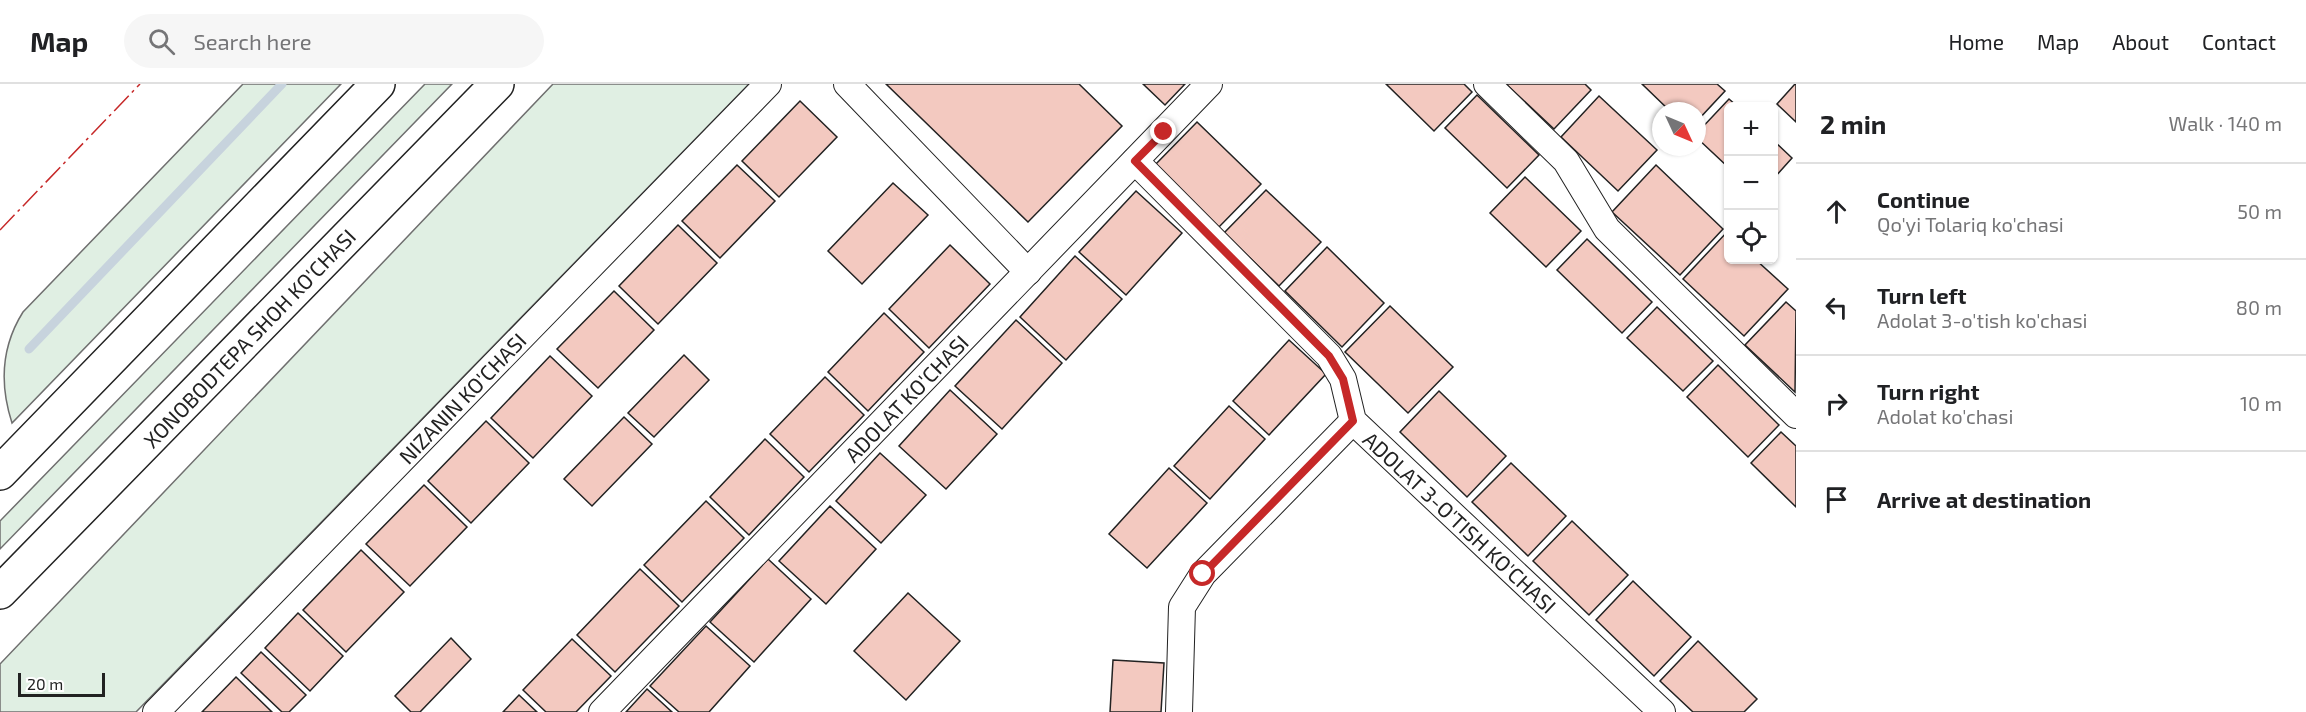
<!DOCTYPE html>
<html lang="en">
<head>
<meta charset="utf-8">
<style>
  body { margin:0; font-family:"Exo 2",sans-serif; background:#f6f6f6; color:#202124 }
  .controls { position:absolute; right:18px; top:18px; display:grid; overflow:hidden; border-radius:9px; box-shadow:0 2px 4px #0004 }
  .controls button { width:54px; height:54px; display:grid; place-items:center; padding:0; border:0; border-bottom:2px solid #e0e0e0; background:#fff; color:#202124; font:30px sans-serif }
  .compass { position:absolute; left:1652px; top:18px; width:54px; height:54px; border-radius:50%; background:#fff; box-shadow:0 2px 4px #0004; rotate:134deg }
  .scale { position:absolute; left:18px; bottom:15px; width:87px; box-sizing:border-box; padding-left:6px; border:3px solid #222; border-top:0; font-size:16px; line-height:21px; white-space:nowrap; color:#222; -webkit-text-stroke:4px #fff; paint-order:stroke }
  .stop { position:absolute; width:18px; height:18px; margin:-14px; border:4px solid #c62828; border-radius:50%; background:#fff }
  .stop.end { background:#c62828; border-color:#fff; box-shadow:0 2px 6px #0008 }
  .list { margin:0; padding:0; list-style:none }
  h2 { display:flex; justify-content:space-between; align-items:center; height:78px; margin:0; padding:0 24px; font-size:26px }
  h2 small { font-size:20px; font-weight:400; color:#757577 }
  .list li { display:grid; grid-template-columns:39px 1fr auto; gap:18px; align-items:center; box-sizing:border-box; height:96px; padding:0 24px; border-top:2px solid #e0e0e0 }
  .list b { display:block; font-size:22px; white-space:nowrap }
  .list p { margin:0; font-size:20px; white-space:nowrap; color:#757577 }
  .list em { font-size:20px; font-style:normal; color:#757577 }
  .icon { flex:none; width:33px; height:33px; fill:none; stroke:currentColor; stroke-width:2; stroke-linecap:round; stroke-linejoin:round }
  .map { position:relative; flex:none; width:1796px; height:628px; overflow:hidden }
  header { display:flex; align-items:center; gap:36px; box-sizing:border-box; height:84px; padding:0 30px; background:#fff; border-bottom:2px solid #e0e0e0 }
  header strong { font-size:28px }
  nav { display:flex; gap:33px; margin-inline-start:auto; font-size:21px }
  .search { width:420px; height:54px; background:#f6f6f6; display:flex; align-items:center; gap:15px; box-sizing:border-box; padding:0 21px; border-radius:33px; color:#757577; font-size:22px }
  main { display:flex }
  aside { flex:1; background:#fff }
  .map>svg:first-child { display:block }
  .green { fill:#e0efe3; stroke:#6f6f6f; stroke-width:1.5 }
  .lines { fill:none; stroke-linecap:round; stroke-linejoin:round }
  .stream { stroke:#c7d3dd; stroke-width:9 }
  .building { fill:#f3c9c0; stroke:#222; stroke-width:1.5 }
  .minor-casing { stroke:#222; stroke-width:28 }
  .trunk-casing { stroke:#222; stroke-width:36 }
  .minor { stroke:#fff; stroke-width:26 }
  .trunk { stroke:#fff; stroke-width:33 }
  .power { stroke:#c62828; stroke-width:1.5; stroke-dasharray:21 4.5 3 4.5; stroke-linecap:butt }
  .route { stroke:#c62828; stroke-width:8 }
  .labels { text-anchor:middle; dominant-baseline:central; stroke-width:4.5; stroke-linejoin:round; paint-order:stroke }
  .street-label { font-size:21px; fill:#222; stroke:#fff }
</style>
</head>
<body>
<header>
<strong>Map</strong>
<div class="search"><svg class="icon" aria-label="search" viewBox="0 0 24 24"><circle cx="10" cy="10" r="6"/><path d="M15 15l6 6"/></svg>Search here</div>
<nav><a>Home</a><a>Map</a><a>About</a><a>Contact</a></nav>
</header>
<main>
<div class="map">
<svg width="1796" height="628" viewBox="0 0 1796 628">
  <rect width="100%" height="100%" fill="#fff"/>
  <g class="green">
    <path d="M 243,0 L 341,0 L 12,339 C 0,302 1,263 23,228 Z"/>
    <polygon points="425,0 452,0 0,465 0,437"/>
    <polygon points="553,0 749,0 136,628 0,628 0,580"/>
  </g>
  <g class="lines">
    <polyline class="stream" points="29,265 282,0"/>
  </g>
  <g class="building">
    <polygon points="886,0 1079,0 1122,42 1028,138"/>
    <polygon points="1143,0 1185,0 1165,21"/>
    <polygon points="1386,0 1464,0 1472,8 1434,47"/>
    <polygon points="1506,0 1585,0 1591,6 1554,45"/>
    <polygon points="1642,0 1717,0 1725,7 1697,37 1697,27 1670,27"/>
    <polygon points="1795,0 1796,0 1796,38 1777,20"/>
    <polygon points="1477,11 1539,71 1507,104 1445,44"/>
    <polygon points="1599,12 1657,66 1618,107 1561,53"/>
    <polygon points="1729,15 1737,22 1728,22 1728,83 1697,54 1697,49"/>
    <polygon points="800,17 837,53 779,113 742,77"/>
    <polygon points="1197,38 1261,100 1218,144 1154,82"/>
    <polygon points="1774,57 1792,74 1774,94"/>
    <polygon points="737,81 775,117 720,174 682,137"/>
    <polygon points="1656,81 1723,145 1680,191 1612,128"/>
    <polygon points="1525,93 1581,147 1546,183 1490,129"/>
    <polygon points="893,99 928,131 862,200 828,167"/>
    <polygon points="1266,106 1321,158 1279,202 1224,149"/>
    <polygon points="1136,107 1182,149 1126,211 1079,168"/>
    <polygon points="678,141 717,179 658,240 619,202"/>
    <polygon points="1727,148 1728,176 1756,176 1788,205 1744,252 1683,195"/>
    <polygon points="1587,155 1652,218 1622,249 1557,186"/>
    <polygon points="950,161 990,200 929,264 889,225"/>
    <polygon points="1327,163 1384,219 1342,263 1285,207"/>
    <polygon points="1075,172 1122,215 1066,276 1020,233"/>
    <polygon points="614,207 654,246 598,304 557,265"/>
    <polygon points="1786,218 1796,227 1795,308 1745,261"/>
    <polygon points="1390,222 1453,283 1408,329 1345,268"/>
    <polygon points="1657,223 1713,277 1683,307 1627,254"/>
    <polygon points="884,229 924,268 868,327 828,288"/>
    <polygon points="1016,236 1062,279 1002,345 955,302"/>
    <polygon points="1289,256 1326,290 1269,351 1233,317"/>
    <polygon points="684,271 709,296 654,353 628,329"/>
    <polygon points="550,272 592,312 533,374 491,334"/>
    <polygon points="1718,281 1779,341 1748,373 1687,313"/>
    <polygon points="825,293 864,331 809,388 770,350"/>
    <polygon points="950,306 997,350 946,405 899,362"/>
    <polygon points="1439,307 1506,372 1467,413 1400,348"/>
    <polygon points="1229,322 1265,355 1210,415 1174,382"/>
    <polygon points="624,333 652,360 592,422 564,395"/>
    <polygon points="486,337 529,379 471,439 428,397"/>
    <polygon points="1781,348 1796,362 1796,423 1751,379"/>
    <polygon points="765,355 804,393 749,451 710,413"/>
    <polygon points="880,369 926,411 881,459 836,417"/>
    <polygon points="1511,379 1566,432 1528,472 1472,418"/>
    <polygon points="1169,384 1207,419 1147,484 1109,450"/>
    <polygon points="424,401 467,443 410,502 366,460"/>
    <polygon points="706,417 744,454 682,518 644,481"/>
    <polygon points="830,422 876,465 826,520 779,477"/>
    <polygon points="1572,437 1628,491 1589,531 1533,477"/>
    <polygon points="361,466 404,508 346,568 303,526"/>
    <polygon points="768,475 811,515 754,578 710,538"/>
    <polygon points="640,485 679,522 615,588 577,551"/>
    <polygon points="1633,497 1691,553 1654,592 1596,536"/>
    <polygon points="908,509 960,557 906,616 854,567"/>
    <polygon points="298,529 343,572 310,607 265,564"/>
    <polygon points="706,542 750,582 709,628 679,628 650,602"/>
    <polygon points="451,554 471,575 420,628 411,628 395,612"/>
    <polygon points="572,555 611,592 576,628 546,628 523,606"/>
    <polygon points="1698,557 1757,615 1744,628 1693,628 1660,597"/>
    <polygon points="261,568 306,611 289,628 282,628 241,589"/>
    <polygon points="1113,576 1164,579 1161,628 1110,628"/>
    <polygon points="236,593 272,628 202,628"/>
    <polygon points="647,605 672,628 626,628"/>
    <polygon points="519,611 537,628 503,628"/>
  </g>
  <g class="lines">
    <defs>
      <g id="minor">
        <polyline points="847,0 1028,188"/>
        <polyline points="1487,0 1566,77 1607,145 1796,331"/>
        <polyline points="1135,77 1329,272 1343,295 1353,337 1662,628"/>
        <polyline points="156,628 768,0"/>
        <polyline points="602,628 1209,0"/>
        <polyline points="1179,628 1182,523 1203,490 1353,337"/>
      </g>
      <g id="trunk">
        <polyline points="0,389 378,0"/>
        <polyline points="0,508 497,0"/>
      </g>
    </defs>
    <use href="#minor" class="minor-casing"/>
    <use href="#trunk" class="trunk-casing"/>
    <use href="#minor" class="minor"/>
    <use href="#trunk" class="trunk"/>
    <polyline class="power" points="0,146 140,0"/>
  </g>
  <g class="lines">
    <polyline class="route" points="1164,48 1135,77 1329,272 1343,295 1353,337 1203,490"/>
  </g>
  <g class="labels">
    <g class="street-label">
      <text transform="translate(249 254) rotate(-46)">XONOBODTEPA SHOH KO'CHASI</text>
      <text transform="translate(462 314) rotate(-46)">NIZANIN KO'CHASI</text>
      <text transform="translate(906 314) rotate(-46)">ADOLAT KO'CHASI</text>
      <text transform="translate(1460 438) rotate(43)">ADOLAT 3-O'TISH KO'CHASI</text>
    </g>
  </g>
</svg>
<div class="controls">
<button>+</button>
<button>−</button>
<button><svg class="icon" aria-label="locate" viewBox="0 0 24 24"><circle cx="12" cy="12" r="6"/><path d="M12 2v4M12 18v4M2 12h4M18 12h4"/></svg></button>
</div>
<svg class="compass" viewBox="-18 -18 36 36"><path d="M0-13l5 13h-10z" fill="#e53935"/><path d="M0 13l5-13h-10z" fill="#757577"/></svg>
<div class="scale">20 m</div>
<div class="stop" style="left:1203px;top:490px"></div>
<div class="stop end" style="left:1164px;top:48px"></div>
</div>
<aside>
<h2>2 min<small>Walk · 140 m</small></h2>
<ul class="list">
<li><svg class="icon" aria-label="ahead" viewBox="0 0 24 24"><path d="M12 20V5M6 11l6-6 6 6"/></svg><div><b>Continue</b><p>Qo'yi Tolariq ko'chasi</p></div><em>50 m</em></li>
<li><svg class="icon" aria-label="left" viewBox="0 0 24 24"><path d="M17 20v-9H6M10 6l-5 5 5 5"/></svg><div><b>Turn left</b><p>Adolat 3-o'tish ko'chasi</p></div><em>80 m</em></li>
<li><svg class="icon" aria-label="right" viewBox="0 0 24 24"><path d="M7 20v-9h11M14 6l5 5-5 5"/></svg><div><b>Turn right</b><p>Adolat ko'chasi</p></div><em>10 m</em></li>
<li><svg class="icon" aria-label="arrive" viewBox="0 0 24 24"><path d="M6 21V4h12l-3 4 3 4H6"/></svg><div><b>Arrive at destination</b></div></li>
</ul>
</aside>
</main>
</body>
</html>
